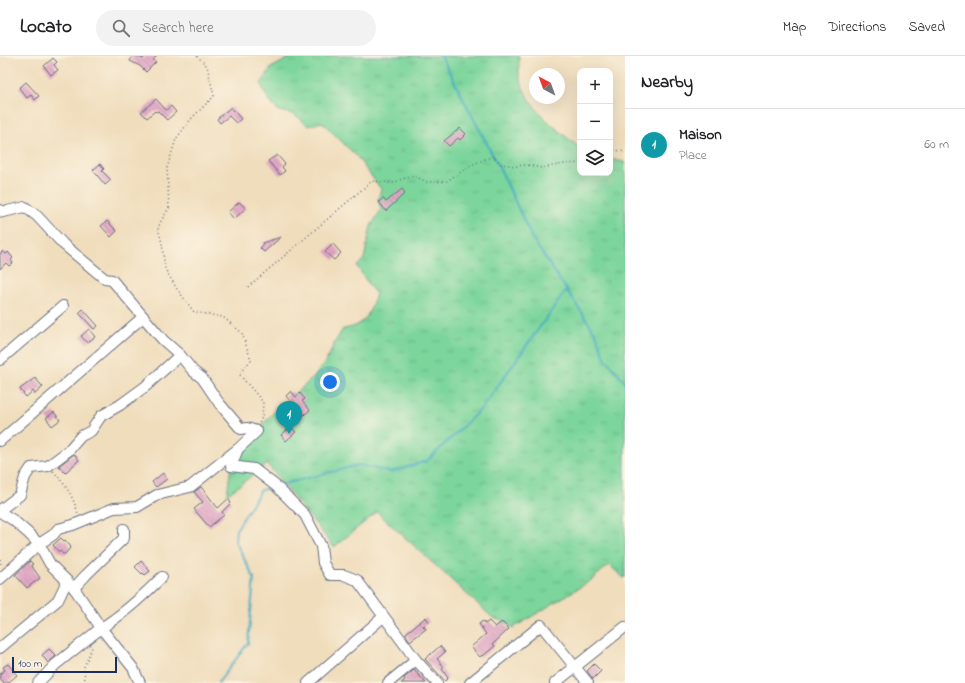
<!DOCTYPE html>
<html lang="en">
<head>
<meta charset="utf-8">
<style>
  body { margin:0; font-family:"Indie Flower",sans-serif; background:#f2f2f2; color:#202124 }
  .controls { position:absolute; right:12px; top:12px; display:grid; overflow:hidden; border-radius:8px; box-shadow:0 4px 16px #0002 }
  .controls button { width:36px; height:36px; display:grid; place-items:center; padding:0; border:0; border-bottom:1px solid #e0e0e0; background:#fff; color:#202124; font:20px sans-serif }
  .compass { position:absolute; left:529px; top:12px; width:36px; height:36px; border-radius:50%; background:#fff; box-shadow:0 4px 16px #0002; rotate:319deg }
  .scale { position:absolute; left:12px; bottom:10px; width:105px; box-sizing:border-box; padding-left:4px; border:2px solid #1b2f5e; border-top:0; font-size:11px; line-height:14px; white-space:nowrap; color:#1b2f5e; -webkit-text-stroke:3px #fcf5e5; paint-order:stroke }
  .you { position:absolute; left:330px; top:326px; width:14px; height:14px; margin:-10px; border:3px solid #fff; border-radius:50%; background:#1a73e8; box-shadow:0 0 0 6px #1a73e833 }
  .badge { display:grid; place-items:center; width:26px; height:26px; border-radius:50%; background:#ea580c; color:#fff; font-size:13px; font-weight:700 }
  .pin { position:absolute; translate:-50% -33px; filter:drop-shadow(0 1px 2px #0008) }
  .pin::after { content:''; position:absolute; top:21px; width:14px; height:12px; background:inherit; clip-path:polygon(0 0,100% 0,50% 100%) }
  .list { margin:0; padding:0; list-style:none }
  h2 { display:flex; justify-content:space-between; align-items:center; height:52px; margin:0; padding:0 16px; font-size:17px }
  h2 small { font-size:13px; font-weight:400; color:#757577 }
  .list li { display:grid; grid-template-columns:26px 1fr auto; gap:12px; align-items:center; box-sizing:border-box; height:72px; padding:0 16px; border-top:1px solid #e0e0e0 }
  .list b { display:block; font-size:15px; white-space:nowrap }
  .list p { margin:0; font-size:13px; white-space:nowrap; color:#757577 }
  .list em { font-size:13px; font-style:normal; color:#757577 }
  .icon { flex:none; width:22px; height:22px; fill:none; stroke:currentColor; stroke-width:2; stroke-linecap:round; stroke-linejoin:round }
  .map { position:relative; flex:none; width:625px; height:627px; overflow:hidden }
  header { display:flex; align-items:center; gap:24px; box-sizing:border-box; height:56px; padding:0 20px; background:#fff; border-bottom:1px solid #e0e0e0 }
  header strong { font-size:19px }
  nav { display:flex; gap:22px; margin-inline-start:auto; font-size:14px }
  .search { width:280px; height:36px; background:#f2f2f2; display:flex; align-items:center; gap:10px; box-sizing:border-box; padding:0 14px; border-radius:22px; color:#757577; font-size:15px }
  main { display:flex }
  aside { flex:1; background:#fff }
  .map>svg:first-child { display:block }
  .grass { fill:url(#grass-tufts); stroke:#4b827c }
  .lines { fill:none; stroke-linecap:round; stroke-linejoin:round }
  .stream { stroke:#41aac0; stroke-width:2 }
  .building { fill:url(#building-back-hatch) }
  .minor-casing { stroke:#666c7f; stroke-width:12 }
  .path { stroke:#666c7f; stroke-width:1.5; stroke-dasharray:1 3; stroke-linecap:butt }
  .minor { stroke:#fff; stroke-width:10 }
</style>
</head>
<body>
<header>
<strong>Locato</strong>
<div class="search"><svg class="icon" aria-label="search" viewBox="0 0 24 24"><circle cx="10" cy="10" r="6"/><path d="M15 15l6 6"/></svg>Search here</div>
<nav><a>Map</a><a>Directions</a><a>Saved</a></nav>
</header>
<main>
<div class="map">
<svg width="625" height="627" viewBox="0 0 625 627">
  <defs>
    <pattern id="grass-tufts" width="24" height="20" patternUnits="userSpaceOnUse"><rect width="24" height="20" fill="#7bd59b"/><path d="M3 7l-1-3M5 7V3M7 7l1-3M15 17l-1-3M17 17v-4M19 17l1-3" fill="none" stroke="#6ab788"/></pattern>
    <pattern id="building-back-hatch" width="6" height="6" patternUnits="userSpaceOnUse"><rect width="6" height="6" fill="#e2a6c4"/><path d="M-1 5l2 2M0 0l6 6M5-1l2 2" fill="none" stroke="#b688a2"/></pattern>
  </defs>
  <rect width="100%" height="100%" fill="#fcf5e5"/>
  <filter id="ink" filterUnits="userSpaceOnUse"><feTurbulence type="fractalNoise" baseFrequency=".025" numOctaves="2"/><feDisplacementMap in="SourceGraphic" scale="8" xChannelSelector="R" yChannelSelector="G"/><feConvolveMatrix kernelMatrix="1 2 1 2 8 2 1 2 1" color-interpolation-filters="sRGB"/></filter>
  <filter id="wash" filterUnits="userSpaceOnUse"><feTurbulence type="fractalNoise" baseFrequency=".012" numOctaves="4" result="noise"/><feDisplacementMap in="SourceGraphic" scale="16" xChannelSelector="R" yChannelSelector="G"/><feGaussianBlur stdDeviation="0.9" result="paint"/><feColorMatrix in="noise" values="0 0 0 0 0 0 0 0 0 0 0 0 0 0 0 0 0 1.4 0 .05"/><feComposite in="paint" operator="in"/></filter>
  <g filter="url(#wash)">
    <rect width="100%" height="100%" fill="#f0ddbc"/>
    <path class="grass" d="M 293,0 L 519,0 C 519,8 518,18 521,25 C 530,55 557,73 580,92 L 580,117 L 610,117 L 610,103 L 624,106 L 625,108 L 625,521 L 624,522 L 609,509 L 590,525 L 513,572 L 503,565 L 493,562 L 377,456 L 334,491 L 267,408 L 227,439 L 231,410 L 257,375 L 273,357 L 314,321 L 326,305 L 335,286 L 343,273 C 367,270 369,257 376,238 L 371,232 L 357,210 L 364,203 L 371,170 L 381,154 L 378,143 L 381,133 L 357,101 L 322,66 L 308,70 C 304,66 299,61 293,58 C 288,56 283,57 278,54 C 272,51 263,35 261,28 L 271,12 Z"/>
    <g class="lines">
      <g class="stream">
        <polyline points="441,0 502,117 532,182 596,278 605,302 625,326"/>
        <polyline points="280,429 359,409 391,416 427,405 482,352 567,233"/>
        <polyline points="218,627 248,587 254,522 235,485 236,474 261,434 272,431"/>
      </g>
    </g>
    <g id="blocks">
      <g class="building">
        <polygon points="132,0 137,0 143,3 146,0 157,0 153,4 156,6 146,16 140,10 130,5"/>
        <polygon points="53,2 57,6 54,9 58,14 51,19 44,10"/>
        <polygon points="26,26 39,40 35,44 31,39 27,42 19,32"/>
        <polygon points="156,43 166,54 171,50 176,56 167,64 158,55 156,56 155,55 147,62 141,56"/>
        <polygon points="231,51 241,63 236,67 229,60 220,67 217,63"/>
        <polygon points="460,72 466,78 460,84 458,82 449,90 444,85"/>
        <polygon points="277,99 285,108 282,111 285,115 280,119 268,105"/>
        <polygon points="100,108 104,113 102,115 111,124 105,129 93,114"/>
        <polygon points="402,133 405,137 386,155 379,146 383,142 386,146"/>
        <polygon points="239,146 246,152 234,163 228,156"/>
        <polygon points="107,165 117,175 111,181 101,170"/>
        <polygon points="281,181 264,196 260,192 263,189 262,187"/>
        <polygon points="333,188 341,197 334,204 325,196"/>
        <polygon points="3,195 6,198 8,196 13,202 11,204 13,207 9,210 6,207 0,213 0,198"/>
        <polygon points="83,253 98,270 94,273 79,257"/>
        <polygon points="89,273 95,281 87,287 81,280"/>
        <polygon points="35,322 43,331 35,338 33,335 26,341 20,333"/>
        <polygon points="291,335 296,341 300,337 305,343 302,345 310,354 299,363 287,350 291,346 286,340"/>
        <polygon points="54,356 60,364 52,370 46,362"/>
        <polygon points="291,371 296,376 286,385 281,379"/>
        <polygon points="74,398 79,404 65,417 59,410"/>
        <polygon points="163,417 167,423 156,431 152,426"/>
        <polygon points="201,431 218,452 228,443 231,447 222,456 224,459 209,471 194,453 203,446 194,436"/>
        <polygon points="61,482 64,485 65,484 71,491 65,498 63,498 60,495 59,496 53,489"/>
        <polygon points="30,505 33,508 31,509 40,522 27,532 15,519"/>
        <polygon points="141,505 150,515 145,519 143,517 142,518 135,511"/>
        <polygon points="426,561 429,566 423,570 426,573 410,585 406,579 406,577"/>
        <polygon points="483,565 485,568 489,565 495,571 502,566 509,573 493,588 495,590 483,600 482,599 480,601 471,591 486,578 479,568"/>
        <polygon points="440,590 445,596 437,603 444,611 442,613 448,622 445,625 425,603"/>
        <polygon points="49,593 56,600 48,607 42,599"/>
        <polygon points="8,608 17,619 8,627 4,627 0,622 0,618 5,614 3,611"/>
        <polygon points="594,608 601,615 593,623 587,615"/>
        <polygon points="414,614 426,627 401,627 405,624 404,622"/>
      </g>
    </g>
  </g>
  <g filter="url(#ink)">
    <use href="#blocks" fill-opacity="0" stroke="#666c7f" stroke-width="1"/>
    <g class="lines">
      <defs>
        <g id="minor">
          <polyline points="0,154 3,156 25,151 37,160 63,188 105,223 112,224 163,284 180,299 193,315 202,322 219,347 241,373 247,372 257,375 238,393 231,410 254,413 276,430 305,459 321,490 323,507 330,519 344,519 357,524 416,604 437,627"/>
          <polyline points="0,304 63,250"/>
          <polyline points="0,385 143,261"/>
          <polyline points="0,454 20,439 25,421 31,412 48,410 68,395 81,380 91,375 101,360 120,349 146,330 180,299"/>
          <polyline points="0,456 13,464 28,477 39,488 50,508 74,532 101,572 133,612 140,627"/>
          <polyline points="0,523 39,488 53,479 58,473 73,469 114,452 137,451 157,439 190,431 238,393"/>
          <polyline points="74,532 86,519 124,482 124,473"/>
          <path d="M 101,572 C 124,558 143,540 162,521"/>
          <polyline points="0,592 58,544 67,525"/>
          <polyline points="38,627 55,609 101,572"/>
          <polyline points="308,627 383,561"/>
          <polyline points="388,627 416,604"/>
          <polyline points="470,627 541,569 588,627"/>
          <polyline points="555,627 625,571"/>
        </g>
      </defs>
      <use href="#minor" class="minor-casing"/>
      <g class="path">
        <polyline points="197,0 207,10 214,40 191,63 176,83 167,112 169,152 161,165 158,172 162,187 165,213 177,233 194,256 223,261 242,277 251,304 239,318 263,346 262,361 259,368"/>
        <polyline points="610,93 625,96"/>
        <polyline points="248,231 372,125 393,127 402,123 414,120 427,126 447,125 471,109 493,100 501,108 515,110 528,109 542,112 564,108 580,107"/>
        <path d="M 53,415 C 66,429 73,440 78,458"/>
        <polyline points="0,503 1,510"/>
        <polyline points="85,627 84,611 93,589"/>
      </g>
      <use href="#minor" class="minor"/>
    </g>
  </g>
</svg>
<div class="controls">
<button>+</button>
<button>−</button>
<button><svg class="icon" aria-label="layers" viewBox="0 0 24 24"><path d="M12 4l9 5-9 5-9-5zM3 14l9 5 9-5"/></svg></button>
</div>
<svg class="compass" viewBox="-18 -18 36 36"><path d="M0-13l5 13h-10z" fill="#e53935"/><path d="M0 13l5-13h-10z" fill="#757577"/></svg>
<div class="scale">100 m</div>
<div class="you"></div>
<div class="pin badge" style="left:289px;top:378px;background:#0f9aa8">1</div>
</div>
<aside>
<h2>Nearby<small></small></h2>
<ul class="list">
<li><span class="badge" style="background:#0f9aa8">1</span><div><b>Maison</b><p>Place</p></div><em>60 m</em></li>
</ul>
</aside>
</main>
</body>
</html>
